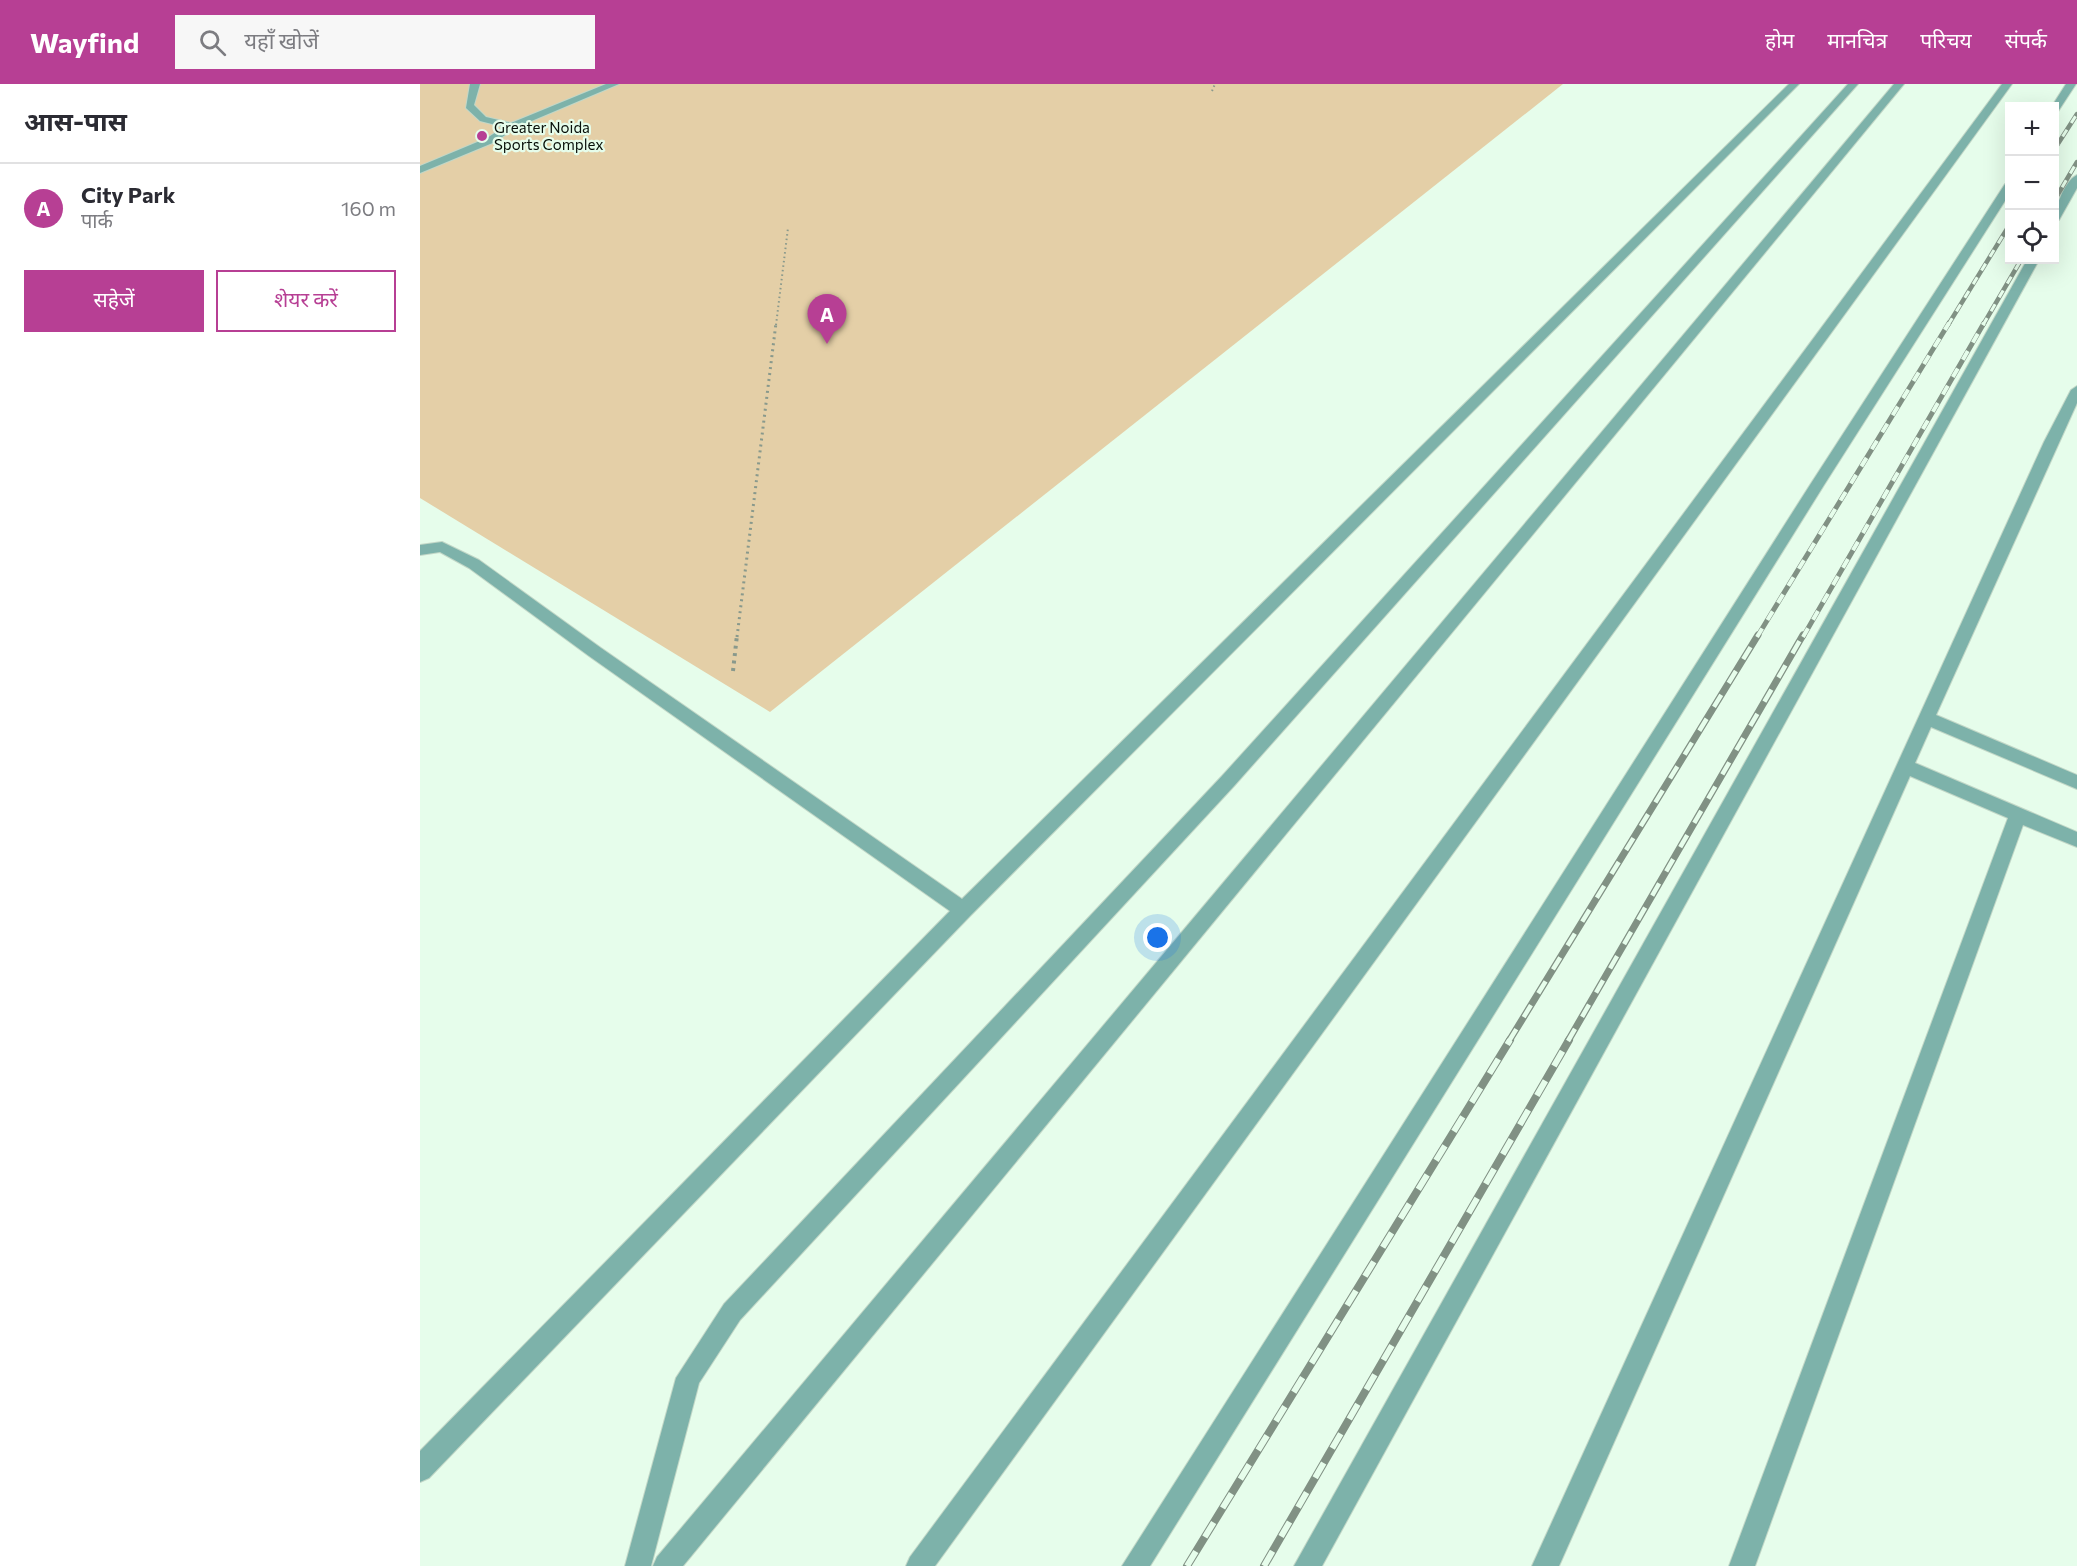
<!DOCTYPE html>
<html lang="hi">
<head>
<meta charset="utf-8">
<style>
  body { margin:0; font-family:Commissioner,"Noto Sans Devanagari",sans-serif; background:#f7f7f7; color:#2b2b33 }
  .controls { position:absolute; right:18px; top:18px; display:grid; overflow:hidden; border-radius:0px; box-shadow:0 6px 24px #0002 }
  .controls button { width:54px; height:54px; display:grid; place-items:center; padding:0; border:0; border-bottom:2px solid #e1e1e2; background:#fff; color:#2b2b33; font:30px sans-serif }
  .you { position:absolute; left:738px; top:854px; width:21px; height:21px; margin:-15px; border:4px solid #fff; border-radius:50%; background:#1a73e8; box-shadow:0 0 0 9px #1a73e833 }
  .badge { display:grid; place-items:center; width:39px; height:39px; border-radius:50%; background:#b73f94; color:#fff; font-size:20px; font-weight:700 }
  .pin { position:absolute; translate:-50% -50px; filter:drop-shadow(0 2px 3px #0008) }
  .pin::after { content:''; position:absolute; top:32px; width:21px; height:18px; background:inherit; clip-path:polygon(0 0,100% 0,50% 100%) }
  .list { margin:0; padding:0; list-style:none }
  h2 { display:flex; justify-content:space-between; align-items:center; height:78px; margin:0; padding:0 24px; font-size:26px }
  h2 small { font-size:20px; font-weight:400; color:#7c7c81 }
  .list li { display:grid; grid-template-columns:39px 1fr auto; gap:18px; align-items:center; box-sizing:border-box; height:90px; padding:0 24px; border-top:2px solid #e1e1e2 }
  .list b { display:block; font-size:22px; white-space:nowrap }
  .list p { margin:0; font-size:20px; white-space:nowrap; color:#7c7c81 }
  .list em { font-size:20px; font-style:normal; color:#7c7c81 }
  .actions { display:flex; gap:12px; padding:18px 24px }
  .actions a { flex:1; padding:14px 0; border:2px solid #b73f94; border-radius:0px; text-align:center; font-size:21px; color:#b73f94 }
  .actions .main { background:#b73f94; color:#fff }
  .icon { flex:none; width:33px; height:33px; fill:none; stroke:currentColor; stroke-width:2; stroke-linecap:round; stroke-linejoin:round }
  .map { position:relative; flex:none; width:1657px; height:1482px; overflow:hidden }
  header { display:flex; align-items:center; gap:36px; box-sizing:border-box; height:84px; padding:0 30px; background:#b73f94; color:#fff }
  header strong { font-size:28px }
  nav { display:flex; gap:33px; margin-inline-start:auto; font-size:21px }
  .search { width:420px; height:54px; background:#f7f7f7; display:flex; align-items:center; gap:15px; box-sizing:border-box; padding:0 21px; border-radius:0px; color:#7c7c81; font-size:22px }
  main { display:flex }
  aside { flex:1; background:#fff }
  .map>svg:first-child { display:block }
  .green { fill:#e4cfa7 }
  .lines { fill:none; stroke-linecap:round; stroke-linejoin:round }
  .minor-casing { stroke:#c2d7c7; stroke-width:2 }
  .path-far2 { stroke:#89998c; stroke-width:2; stroke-dasharray:1.5 3; stroke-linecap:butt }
  .path-far1 { stroke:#89998c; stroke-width:3; stroke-dasharray:2 4; stroke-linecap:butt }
  .path { stroke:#89998c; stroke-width:4; stroke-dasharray:3 4.5; stroke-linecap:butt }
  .minor { fill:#7db2aa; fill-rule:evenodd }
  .rail-far3-casing { stroke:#819184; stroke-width:4.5 }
  .rail-far2-casing { stroke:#819184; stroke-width:5 }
  .rail-far1-casing { stroke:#819184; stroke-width:7 }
  .rail-casing { stroke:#819184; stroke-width:8 }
  .rail-far3 { stroke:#e6fdeb; stroke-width:3; stroke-dasharray:8; stroke-linecap:butt }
  .rail-far2 { stroke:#e6fdeb; stroke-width:4; stroke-dasharray:10; stroke-linecap:butt }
  .rail-far1 { stroke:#e6fdeb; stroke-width:4.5; stroke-dasharray:14; stroke-linecap:butt }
  .rail { stroke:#e6fdeb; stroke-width:6; stroke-dasharray:17; stroke-linecap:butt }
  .poi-dot { fill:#b73f94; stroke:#e6fdeb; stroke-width:2 }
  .labels { text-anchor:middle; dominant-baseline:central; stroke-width:4.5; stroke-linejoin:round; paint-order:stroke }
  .far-poi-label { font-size:15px; fill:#070e08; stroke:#e6fdeb; text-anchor:start }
</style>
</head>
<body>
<header>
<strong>Wayfind</strong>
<div class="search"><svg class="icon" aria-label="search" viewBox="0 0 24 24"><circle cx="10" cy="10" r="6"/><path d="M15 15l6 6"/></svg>यहाँ खोजें</div>
<nav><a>होम</a><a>मानचित्र</a><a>परिचय</a><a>संपर्क</a></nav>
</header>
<main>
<aside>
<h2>आस-पास<small></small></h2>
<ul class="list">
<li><span class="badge">A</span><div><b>City Park</b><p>पार्क</p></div><em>160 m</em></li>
</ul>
<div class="actions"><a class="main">सहेजें</a><a>शेयर करें</a></div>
</aside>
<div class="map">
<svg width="1657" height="1482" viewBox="0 0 1657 1482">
  <rect width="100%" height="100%" fill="#e6fdeb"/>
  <polygon class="green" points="0,0 1143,0 350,628 0,414"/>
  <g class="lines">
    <defs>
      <g id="minor">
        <polygon points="50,0 60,0 54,21 66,33 91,39 186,0 199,0 95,44 75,58 0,89 0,82 67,54 84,43 60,37 46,24"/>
        <polygon points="1369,0 1379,0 550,832 9,1394 0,1398 0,1367 530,827 169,572 49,484 20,468 0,471 0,461 22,458 59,476 181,564 542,815"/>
        <polygon points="1428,0 1438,0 814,702 320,1236 279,1299 231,1482 205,1482 256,1294 304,1220 802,692"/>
        <polygon points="1474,0 1484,0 263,1482 233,1482 237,1473"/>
        <polygon points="1582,0 1592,0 515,1482 486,1482 490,1473"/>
        <polygon points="1646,0 1656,0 1637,29 1634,30 1634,22 1632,22"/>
        <path d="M 1657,91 L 1657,104 L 1639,136 L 1634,139 C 1634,126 1644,97 1657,91 Z"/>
        <polygon points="1590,97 1590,109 1404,401 730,1482 702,1482 1390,401 1585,100"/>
        <polygon points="1607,176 1619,176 902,1482 874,1482"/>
        <polygon points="1657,302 1657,319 1516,631 1657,691 1657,705 1511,643 1495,679 1657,748 1657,763 1603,741 1335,1482 1309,1482 1588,734 1490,692 1139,1482 1112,1482 1624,358 1651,306"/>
      </g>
    </defs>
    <use href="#minor" class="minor-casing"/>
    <g class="path-far2">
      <polyline points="792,7 795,0"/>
      <polyline points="356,241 368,144"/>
    </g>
    <polyline class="path-far1" points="317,553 356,239"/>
    <polyline class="path" points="313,587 317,551"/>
    <use href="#minor" class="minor"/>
    <defs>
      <g id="rail-far3">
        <polyline points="1634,66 1657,30"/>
        <polyline points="1634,117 1657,78"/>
        <polyline points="1528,241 1590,140"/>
        <polyline points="1563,241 1601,176"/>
      </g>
      <g id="rail-far2">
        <polyline points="1337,553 1529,239"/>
        <polyline points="1383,553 1564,239"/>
      </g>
      <g id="rail-far1">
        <polyline points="1089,957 1338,551"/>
        <polyline points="1148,957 1383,551"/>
      </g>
      <g id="rail">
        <polyline points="767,1482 1090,956"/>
        <polyline points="844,1482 1149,956"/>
      </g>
    </defs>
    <use href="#rail-far3" class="rail-far3-casing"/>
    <use href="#rail-far2" class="rail-far2-casing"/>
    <use href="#rail-far1" class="rail-far1-casing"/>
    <use href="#rail" class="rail-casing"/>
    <use href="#rail-far3" class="rail-far3"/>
    <use href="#rail-far2" class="rail-far2"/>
    <use href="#rail-far1" class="rail-far1"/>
    <use href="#rail" class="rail"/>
  </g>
  <circle class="poi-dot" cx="62" cy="52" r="6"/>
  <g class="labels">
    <g class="far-poi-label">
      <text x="74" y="43">Greater Noida<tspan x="74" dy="17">Sports Complex</tspan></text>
    </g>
  </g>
</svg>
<div class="controls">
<button>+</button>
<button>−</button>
<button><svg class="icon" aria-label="locate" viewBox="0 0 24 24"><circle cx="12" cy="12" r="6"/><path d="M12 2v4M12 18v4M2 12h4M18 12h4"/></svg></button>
</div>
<div class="you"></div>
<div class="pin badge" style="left:407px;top:260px">A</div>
</div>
</main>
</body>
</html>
